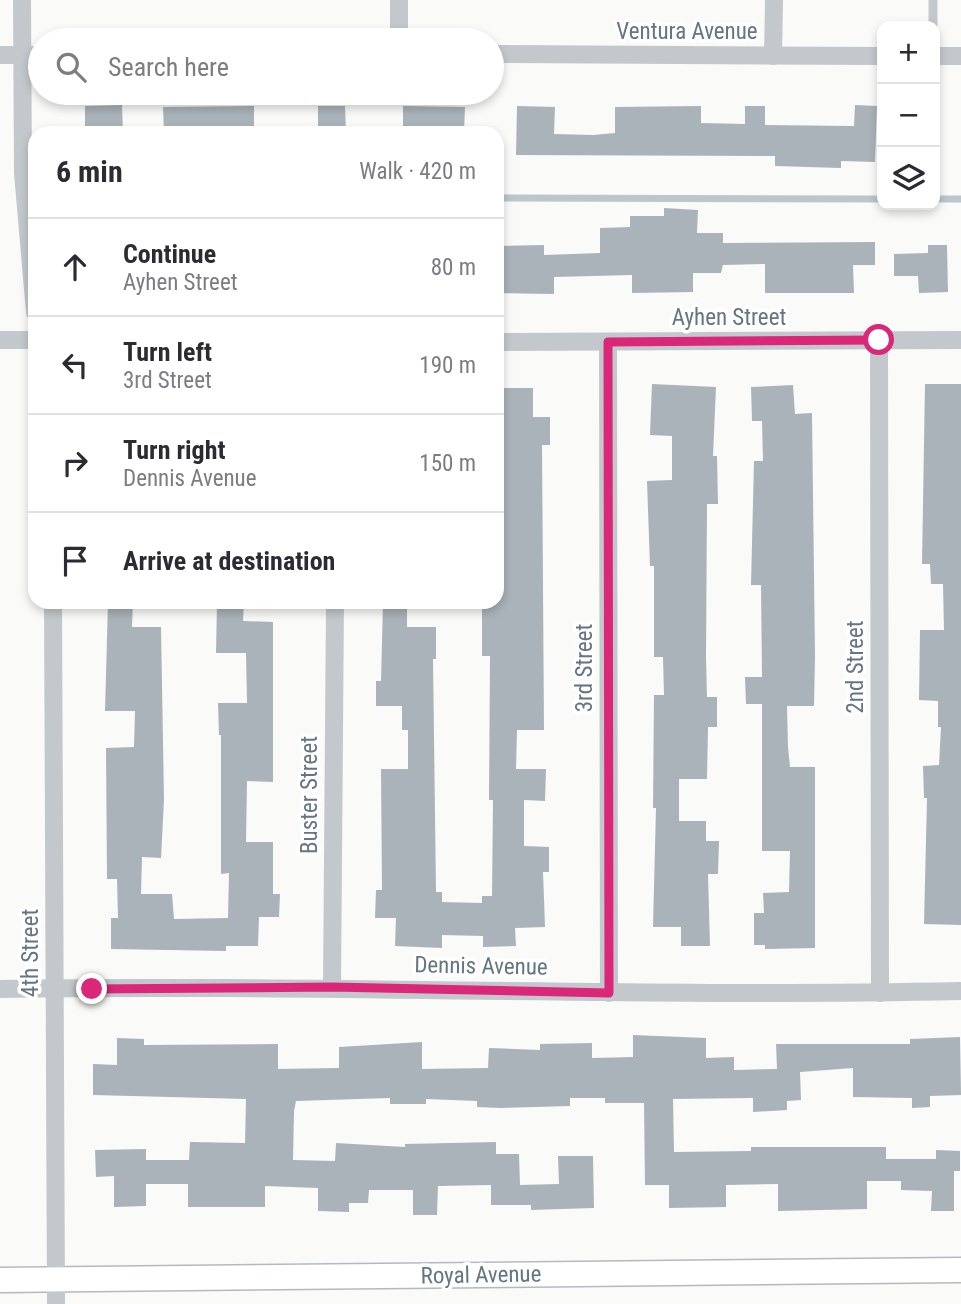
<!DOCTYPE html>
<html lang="en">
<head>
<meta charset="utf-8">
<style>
  body { margin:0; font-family:"Roboto Condensed",sans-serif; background:#f2f2f3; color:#2b2b33 }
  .controls { position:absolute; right:21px; top:21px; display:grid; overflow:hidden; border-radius:14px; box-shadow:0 4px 10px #0003 }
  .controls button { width:63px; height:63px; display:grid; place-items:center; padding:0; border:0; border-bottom:2px solid #e1e1e2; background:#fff; color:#2b2b33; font:35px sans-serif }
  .stop { position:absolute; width:21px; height:21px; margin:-16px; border:5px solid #db2777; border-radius:50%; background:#fff }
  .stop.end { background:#db2777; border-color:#fff; box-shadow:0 2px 7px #0008 }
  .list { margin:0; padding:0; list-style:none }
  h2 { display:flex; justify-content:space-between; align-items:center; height:91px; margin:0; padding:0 28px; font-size:30px }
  h2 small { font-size:23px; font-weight:400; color:#7c7c81 }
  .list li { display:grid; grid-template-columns:46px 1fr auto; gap:21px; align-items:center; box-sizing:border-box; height:98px; padding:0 28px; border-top:2px solid #e1e1e2 }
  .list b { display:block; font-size:26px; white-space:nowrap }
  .list p { margin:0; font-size:23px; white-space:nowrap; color:#7c7c81 }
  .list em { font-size:23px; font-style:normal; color:#7c7c81 }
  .icon { flex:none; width:38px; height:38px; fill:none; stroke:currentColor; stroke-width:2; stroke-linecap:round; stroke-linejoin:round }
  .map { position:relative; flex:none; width:961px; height:1304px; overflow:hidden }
  .search { position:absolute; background:#fff; box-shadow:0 4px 10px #0003; left:28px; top:28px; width:476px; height:77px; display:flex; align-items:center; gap:18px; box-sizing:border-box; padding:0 24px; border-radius:38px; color:#7c7c81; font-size:26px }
  .panel { position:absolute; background:#fff; box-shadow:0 4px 10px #0003; left:28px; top:126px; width:476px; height:483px; border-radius:21px }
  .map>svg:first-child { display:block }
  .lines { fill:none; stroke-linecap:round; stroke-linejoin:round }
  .stream { stroke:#bbc7cb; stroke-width:7 }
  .building { fill:#aab3b9 }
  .secondary-casing { stroke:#b3babf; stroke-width:27 }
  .service { stroke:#c3c8cc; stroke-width:9 }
  .minor { stroke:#c3c8cc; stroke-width:18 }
  .secondary { stroke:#fff; stroke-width:24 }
  .route { stroke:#db2777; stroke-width:9 }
  .labels { text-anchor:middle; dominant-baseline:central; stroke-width:7; stroke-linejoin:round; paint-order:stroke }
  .street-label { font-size:23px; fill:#657683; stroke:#fff }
</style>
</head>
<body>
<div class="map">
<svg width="961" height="1304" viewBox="0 0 961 1304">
  <rect width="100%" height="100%" fill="#fafaf8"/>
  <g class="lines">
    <g class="stream">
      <polyline points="497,198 882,199"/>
      <polyline points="935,199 961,199"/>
    </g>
  </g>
  <g class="building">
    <polygon points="122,105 123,133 85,133 85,106"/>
    <polygon points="855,105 877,106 875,162 841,161 841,168 775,166 775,156 516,155 517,106 555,107 554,134 593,135 615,133 615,107 701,106 701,123 745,124 745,106 765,106 765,125 854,126"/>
    <polygon points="254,106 254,133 164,133 163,107"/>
    <polygon points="318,106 345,106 346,133 318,133"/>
    <polygon points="403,106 465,107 464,133 403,133"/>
    <polygon points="664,208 698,210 697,233 723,233 723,243 875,242 875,265 853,265 854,293 765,293 765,264 723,265 721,273 693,273 693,292 632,293 632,275 554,277 554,294 497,293 497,246 544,245 544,255 600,253 600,228 630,227 630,216 664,216"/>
    <polygon points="928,245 947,245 948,292 919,293 918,276 894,276 894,254 928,253"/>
    <polygon points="652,384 716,387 713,456 717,456 718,504 707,504 706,656 707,697 717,697 717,727 708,727 707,779 679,779 679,821 706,821 706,841 719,841 718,874 708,874 710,946 681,946 681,927 653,927 656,808 653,808 654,695 664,695 663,657 654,657 654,566 650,566 647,481 672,480 672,436 650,435"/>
    <polygon points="925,384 961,384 961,925 924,924 927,798 924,798 923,766 939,765 941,727 938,727 938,701 919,700 920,630 944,630 943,584 931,584 930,564 922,564"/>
    <polygon points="793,385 795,414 812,413 815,656 814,706 787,706 788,747 790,767 815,767 815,948 765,949 765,945 754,945 754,913 764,913 763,893 789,892 790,851 762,851 762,704 746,704 745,677 762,677 761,585 751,585 754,461 763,461 762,421 752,421 751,387"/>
    <polygon points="499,388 533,388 533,417 550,417 550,445 542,445 544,730 517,730 516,769 546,769 545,801 524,800 524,846 549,847 549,872 543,872 545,927 515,928 516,946 483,947 483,936 442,935 442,948 395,946 396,918 375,918 376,890 382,890 381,769 408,769 408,730 402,730 402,706 376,706 376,681 381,681 383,602 407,602 407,627 436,627 436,659 433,659 436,892 442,892 442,902 482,903 482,896 492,896 493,800 489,800 490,656 482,656 482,602 497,602"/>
    <polygon points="108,602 133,602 132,627 161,627 164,799 161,858 142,857 141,894 172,894 174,919 228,918 229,873 221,874 221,735 219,735 218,703 247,703 246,653 216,653 217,602 244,602 243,621 273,622 273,782 247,781 246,842 273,842 273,894 280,894 279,917 259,917 258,946 226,946 226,951 111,949 111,918 118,918 117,879 107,879 106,748 134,747 135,711 105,711"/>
    <polygon points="633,1035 706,1038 706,1058 734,1057 734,1070 777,1069 776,1044 910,1044 910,1039 960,1037 961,1095 930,1096 930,1107 912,1108 912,1098 853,1097 853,1068 800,1072 801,1100 787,1101 787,1110 753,1112 753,1098 673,1099 674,1152 751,1151 751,1147 886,1147 886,1159 936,1159 936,1150 960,1151 960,1171 954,1171 954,1211 931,1211 932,1191 901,1190 901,1181 867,1181 867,1209 778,1211 778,1184 726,1185 726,1207 669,1208 669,1185 645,1185 644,1103 605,1103 605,1098 570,1098 570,1106 500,1108 477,1107 477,1101 426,1099 426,1104 390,1104 390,1098 296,1101 294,1111 293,1160 335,1161 336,1143 405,1147 405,1144 496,1142 496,1154 519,1154 520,1185 559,1184 558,1156 593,1156 594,1208 531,1210 531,1205 491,1205 491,1185 438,1186 437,1215 413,1215 413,1190 369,1190 368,1203 349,1203 349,1212 318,1211 318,1188 265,1186 265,1207 188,1207 188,1184 146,1184 146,1206 114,1207 114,1176 96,1177 95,1150 146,1149 146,1160 189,1160 190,1142 245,1143 246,1099 93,1095 93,1064 117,1065 117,1038 144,1039 144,1045 278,1044 278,1069 339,1068 339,1047 422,1042 422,1069 488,1068 489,1048 540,1050 540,1044 592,1043 592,1058 633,1057"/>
  </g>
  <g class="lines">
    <defs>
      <polyline id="secondary" points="0,1280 961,1270"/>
    </defs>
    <use href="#secondary" class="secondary-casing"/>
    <polyline class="service" points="933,26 933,0"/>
    <g class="minor">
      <polyline points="22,0 23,173 35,312"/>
      <polyline points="399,40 399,0"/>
      <polyline points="492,54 882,56"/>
      <polyline points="0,55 40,55"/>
      <polyline points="773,56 774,0"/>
      <polyline points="935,56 961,56"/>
      <polyline points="0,340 35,340"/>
      <polyline points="879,340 880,993"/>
      <polyline points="497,342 961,340"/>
      <polyline points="608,342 609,993"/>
      <polyline points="53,602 56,1304"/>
      <polyline points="332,987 335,602"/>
      <path d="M 0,989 C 320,984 641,998 961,991"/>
    </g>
    <use href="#secondary" class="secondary"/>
  </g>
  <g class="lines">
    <polyline class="route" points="92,989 332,987 609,993 608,342 879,340"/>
  </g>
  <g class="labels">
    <g class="street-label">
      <text x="687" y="31">Ventura Avenue</text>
      <text x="729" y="317">Ayhen Street</text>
      <text transform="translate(855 667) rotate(-90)">2nd Street</text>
      <text transform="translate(584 668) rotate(-90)">3rd Street</text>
      <text transform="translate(309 795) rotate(-90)">Buster Street</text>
      <text transform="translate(30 953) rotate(-90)">4th Street</text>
      <text transform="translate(481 966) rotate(1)">Dennis Avenue</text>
      <text transform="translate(481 1275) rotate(-1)">Royal Avenue</text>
    </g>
  </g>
</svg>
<div class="controls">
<button>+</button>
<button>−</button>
<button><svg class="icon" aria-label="layers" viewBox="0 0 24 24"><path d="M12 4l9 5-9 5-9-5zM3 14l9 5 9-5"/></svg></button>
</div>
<div class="stop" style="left:879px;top:340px"></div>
<div class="stop end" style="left:92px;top:989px"></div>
<div class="search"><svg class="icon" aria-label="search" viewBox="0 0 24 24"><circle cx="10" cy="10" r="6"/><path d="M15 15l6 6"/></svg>Search here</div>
<section class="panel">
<h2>6 min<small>Walk · 420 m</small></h2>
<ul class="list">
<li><svg class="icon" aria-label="ahead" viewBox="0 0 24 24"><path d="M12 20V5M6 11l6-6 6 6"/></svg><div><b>Continue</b><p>Ayhen Street</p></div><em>80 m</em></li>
<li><svg class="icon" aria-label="left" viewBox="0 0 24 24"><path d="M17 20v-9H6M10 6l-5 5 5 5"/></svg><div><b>Turn left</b><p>3rd Street</p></div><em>190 m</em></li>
<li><svg class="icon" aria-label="right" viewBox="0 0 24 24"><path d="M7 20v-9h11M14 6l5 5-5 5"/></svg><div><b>Turn right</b><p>Dennis Avenue</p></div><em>150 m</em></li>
<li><svg class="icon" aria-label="arrive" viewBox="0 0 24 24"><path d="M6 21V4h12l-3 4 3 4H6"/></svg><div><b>Arrive at destination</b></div></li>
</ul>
</section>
</div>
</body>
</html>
